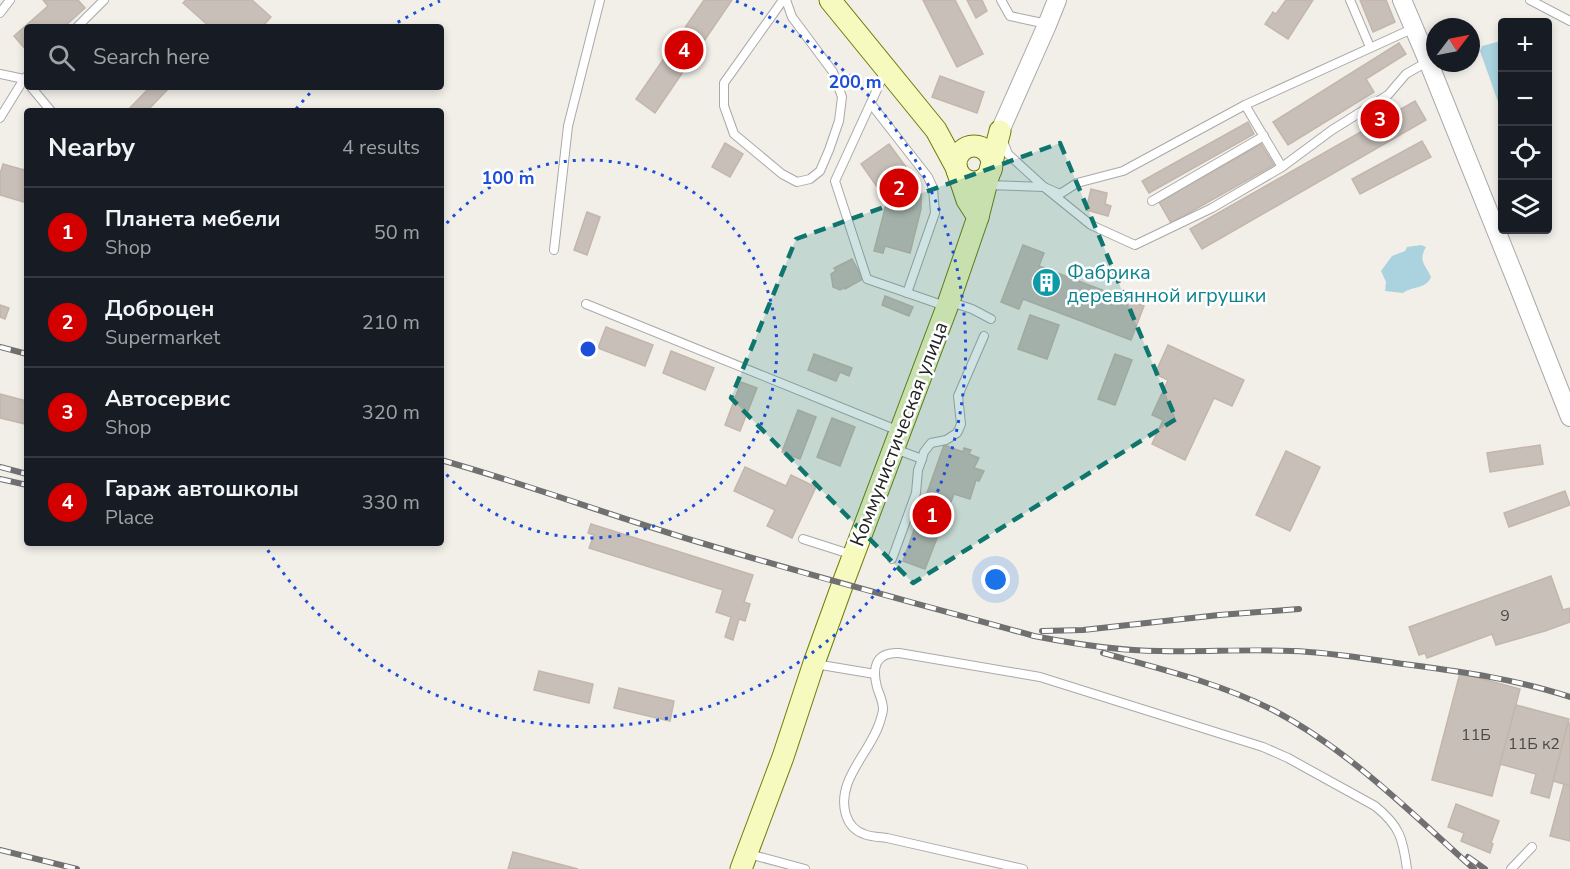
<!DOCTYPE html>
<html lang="en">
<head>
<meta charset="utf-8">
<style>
  body { margin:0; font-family:"Nunito Sans",sans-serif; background:#20242c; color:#f1f3f6 }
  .controls { position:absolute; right:18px; top:18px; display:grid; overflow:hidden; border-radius:6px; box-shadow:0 3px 9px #0003 }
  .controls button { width:54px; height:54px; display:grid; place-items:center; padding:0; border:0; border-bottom:2px solid #363941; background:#171b24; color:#f1f3f6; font:30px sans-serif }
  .compass { position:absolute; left:1426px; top:18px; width:54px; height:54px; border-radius:50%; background:#171b24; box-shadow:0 3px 9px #0003; rotate:58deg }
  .you { position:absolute; left:996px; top:580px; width:21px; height:21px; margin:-15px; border:4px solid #fff; border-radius:50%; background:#1a73e8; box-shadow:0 0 0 9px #1a73e833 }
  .badge { display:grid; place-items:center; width:39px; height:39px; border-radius:50%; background:#d40000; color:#fff; font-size:20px; font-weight:700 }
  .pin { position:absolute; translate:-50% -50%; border:3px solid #fff; box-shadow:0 2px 6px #0006 }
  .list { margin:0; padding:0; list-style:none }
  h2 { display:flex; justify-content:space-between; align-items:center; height:78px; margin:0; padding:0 24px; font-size:26px }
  h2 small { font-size:20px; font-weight:400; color:#9ea1a6 }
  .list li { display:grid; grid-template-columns:39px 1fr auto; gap:18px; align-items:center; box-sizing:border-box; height:90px; padding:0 24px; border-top:2px solid #363941 }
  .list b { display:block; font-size:22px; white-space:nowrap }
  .list p { margin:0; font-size:20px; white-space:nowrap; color:#9ea1a6 }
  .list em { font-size:20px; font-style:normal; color:#9ea1a6 }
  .icon { flex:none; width:33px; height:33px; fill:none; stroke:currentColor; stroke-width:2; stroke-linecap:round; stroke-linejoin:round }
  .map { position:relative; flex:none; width:1570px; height:869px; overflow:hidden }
  .search { position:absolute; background:#171b24; box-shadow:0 3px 9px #0003; left:24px; top:24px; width:420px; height:66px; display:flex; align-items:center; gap:15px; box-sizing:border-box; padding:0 21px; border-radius:6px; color:#9ea1a6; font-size:22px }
  .panel { position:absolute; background:#171b24; box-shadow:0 3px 9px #0003; left:24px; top:108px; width:420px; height:438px; border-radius:6px }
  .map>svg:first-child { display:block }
  .water { fill:#aad3df }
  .building { fill:#c7bfb8; stroke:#c4b6ab; stroke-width:1.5 }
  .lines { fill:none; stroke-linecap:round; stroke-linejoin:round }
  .service-casing { stroke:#a9a9a9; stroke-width:10 }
  .tertiary-casing { stroke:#a9a9a9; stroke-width:20 }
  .secondary-casing { stroke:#707d05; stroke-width:23 }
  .service { stroke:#fff; stroke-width:8 }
  .tertiary { stroke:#fff; stroke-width:18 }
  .secondary { stroke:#f7fabf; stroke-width:21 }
  .rail-casing { stroke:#707070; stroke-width:6 }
  .rail { stroke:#fff; stroke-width:4; stroke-dasharray:11; stroke-linecap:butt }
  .marked { fill:#0f766e; fill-opacity:0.2; stroke:#0f766e; stroke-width:4.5; stroke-dasharray:12 8; stroke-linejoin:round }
  .ring { fill:none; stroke:#1d4ed8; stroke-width:3; stroke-dasharray:3 6 }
  .labels { text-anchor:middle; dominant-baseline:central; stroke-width:5; stroke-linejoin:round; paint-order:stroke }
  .number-label { font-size:16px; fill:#4b4948 }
  .culture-label { font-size:20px; fill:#0d838f; stroke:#fff; text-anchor:start }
  .street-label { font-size:20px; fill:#222; stroke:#fff }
  .centre { fill:#1d4ed8; stroke:#fff; stroke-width:3 }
  .ring-label { font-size:18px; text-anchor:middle; font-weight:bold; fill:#1d4ed8; stroke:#fff; stroke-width:5; stroke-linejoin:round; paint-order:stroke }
</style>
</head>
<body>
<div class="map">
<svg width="1570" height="869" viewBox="0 0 1570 869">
  <rect width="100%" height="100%" fill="#f2efe9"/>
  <g class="water">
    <polygon points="1497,42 1502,44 1502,113 1480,51 1482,46"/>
    <path d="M 1421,245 L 1426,247 C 1418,261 1425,264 1431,277 C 1427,289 1412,286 1403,293 L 1385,291 L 1386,282 L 1381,271 L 1392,256 L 1405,251 L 1407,247 Z"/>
  </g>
  <g class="building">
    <polygon points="43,0 78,0 85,8 64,27 27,27 27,51 14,36 48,6"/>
    <polygon points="186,0 252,0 271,17 262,27 210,27 183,3"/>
    <polygon points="704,0 732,0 655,113 636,99"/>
    <polygon points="923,0 955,0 983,54 957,67"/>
    <polygon points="967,0 982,0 987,11 976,18"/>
    <polygon points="1286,0 1313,0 1288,39 1265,24 1273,12 1276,14"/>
    <polygon points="1360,0 1386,0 1395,22 1373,32"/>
    <polygon points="1399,43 1406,54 1366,79 1374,92 1288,145 1273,122"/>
    <polygon points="940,76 984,92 977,113 932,97"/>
    <polygon points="150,87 170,87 147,111 127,111"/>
    <polygon points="1415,101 1426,120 1202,249 1190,229"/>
    <polygon points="1248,122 1254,134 1149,193 1142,181"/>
    <polygon points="1422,141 1431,157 1360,194 1352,179"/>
    <polygon points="725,143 743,154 730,177 712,167"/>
    <polygon points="889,144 915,179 921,194 921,209 910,253 885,246 883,253 874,251 887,201 861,164"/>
    <polygon points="1261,144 1274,165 1171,223 1159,202"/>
    <polygon points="3,164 24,170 26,164 27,165 27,203 0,195 0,174"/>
    <polygon points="1091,189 1107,193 1105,204 1111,206 1108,216 1086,210"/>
    <polygon points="587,212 600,217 587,255 574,250"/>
    <polygon points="1023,245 1044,253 1039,266 1144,306 1131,340 1023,299 1019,309 1001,302"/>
    <polygon points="852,259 863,279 845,289 845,287 840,290 833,287 831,274 836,271 834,268"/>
    <polygon points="885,296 913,307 909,316 882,305"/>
    <polygon points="0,305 9,308 5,319 0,317"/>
    <polygon points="1030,315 1059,325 1047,359 1018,349"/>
    <polygon points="606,327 653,345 645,366 598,348"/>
    <polygon points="1168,345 1244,380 1232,406 1214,398 1185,460 1152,444 1163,420 1152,415 1168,380 1155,374"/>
    <polygon points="671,351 714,368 705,390 663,373"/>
    <polygon points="814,354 852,368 849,376 840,372 836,381 808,370"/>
    <polygon points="1115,354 1132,360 1115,405 1098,399"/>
    <polygon points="741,382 757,388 740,431 725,425"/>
    <polygon points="0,394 27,401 27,415 25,424 0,418"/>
    <polygon points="798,410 816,417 800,459 782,452"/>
    <polygon points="832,418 855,427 840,466 817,457"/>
    <polygon points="944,445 963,452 964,448 971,450 969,454 979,458 974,468 984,471 979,481 976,480 970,499 954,494 925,569 903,561"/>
    <polygon points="1540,445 1543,464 1490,472 1487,453"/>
    <polygon points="1286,451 1320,467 1290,531 1256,515"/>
    <polygon points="745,467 786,486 791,475 816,487 792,538 767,526 775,510 734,491"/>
    <polygon points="1565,491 1570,505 1509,527 1504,513"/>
    <polygon points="591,524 753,575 744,602 750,604 745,621 739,619 733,640 725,637 731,617 716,612 723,590 589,548 594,535 588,533"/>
    <polygon points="1551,576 1563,610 1570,608 1570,622 1545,631 1496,645 1492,634 1427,658 1425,653 1419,655 1409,627"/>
    <polygon points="539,671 593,684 589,703 534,690"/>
    <polygon points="1460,673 1520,689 1492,796 1432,780"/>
    <polygon points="619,688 674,701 670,721 614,708"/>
    <polygon points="1516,705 1569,719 1549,798 1531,793 1536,774 1500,764"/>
    <polygon points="1568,723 1570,723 1570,786 1553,781"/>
    <polygon points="1564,784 1570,786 1570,841 1550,836"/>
    <polygon points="1456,804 1499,821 1491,843 1493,844 1490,853 1461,841 1464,833 1448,827"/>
    <polygon points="513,852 578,869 508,869"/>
  </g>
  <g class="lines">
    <defs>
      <g id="service">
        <polyline points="783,0 724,83 724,106 734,134 782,174 797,182 810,179 820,171 829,150 839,121 842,97 833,72 792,17 786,0"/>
        <polyline points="1001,0 1010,16 1047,24"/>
        <polyline points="1350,0 1370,47"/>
        <polyline points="1530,0 1570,21"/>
        <polyline points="0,13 10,0"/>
        <polyline points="77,27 104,0"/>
        <polyline points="885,72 835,181 867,279 945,306"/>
        <polyline points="0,74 24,79 27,76"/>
        <polyline points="31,87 51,111"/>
        <polyline points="871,104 928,177 933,188 935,213 907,293"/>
        <polyline points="1245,105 1282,167"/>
        <polyline points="0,118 24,79 27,82"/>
        <polyline points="1003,141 1008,154 1044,187 1091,225 1135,245 1212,208 1282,167 1332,130 1388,95 1406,74 1427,62"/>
        <polyline points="987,185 1044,187 1060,194 1077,183 1123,171 1245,105 1414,28"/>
        <polyline points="1152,201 1264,136"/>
        <polyline points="554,250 568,126 600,0"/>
        <polyline points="951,302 972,309 991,319"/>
        <polyline points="586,304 899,431"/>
        <polyline points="895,449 922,459"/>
        <polyline points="803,539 853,555"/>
        <polyline points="892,559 916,493 918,470 922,459 924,452 931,443 946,440 957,433 959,429 961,424 958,396 984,336"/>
        <polyline points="815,664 875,674"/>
        <polyline points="749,854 805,869"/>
        <path d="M 1023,869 L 887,838 C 880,837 871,837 864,834 C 855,831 849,824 846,815 C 835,779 873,751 881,718 C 882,715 883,712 883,709 C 883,701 879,694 877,687 C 872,668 875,652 899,653 L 1040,677 L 1263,747 L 1288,758 L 1375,806 C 1400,826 1403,839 1407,869"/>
        <polyline points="1511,869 1532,847"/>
      </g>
      <g id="tertiary">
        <polyline points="1402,0 1428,61 1518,285 1570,417"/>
        <polyline points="1000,131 1047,25 1057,0"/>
      </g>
      <g id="secondary">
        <polyline points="830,0 936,130 956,167 967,200 978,217"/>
        <circle cx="974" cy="164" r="18"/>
        <polyline points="741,869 783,757 814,663 843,583 947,307 978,217 1000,131"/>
      </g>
    </defs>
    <use href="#service" class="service-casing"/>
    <use href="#tertiary" class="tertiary-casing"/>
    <use href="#secondary" class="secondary-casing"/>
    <use href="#service" class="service"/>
    <use href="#tertiary" class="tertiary"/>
    <use href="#secondary" class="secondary"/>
    <defs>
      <g id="rail">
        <polyline points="0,347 27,354"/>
        <path d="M 441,460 C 530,485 617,518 705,544 C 814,577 924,605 1034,636 C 1075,644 1117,651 1160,651 C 1204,652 1248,649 1292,651 C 1327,652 1362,658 1396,663 C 1455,671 1513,678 1570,697"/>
        <polyline points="0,467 27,474"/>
        <polyline points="0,479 27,485"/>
        <polyline points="1042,631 1083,630 1219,615 1299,609"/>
        <path d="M 1103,653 C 1161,669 1219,683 1273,710 C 1349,750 1410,812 1474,869"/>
        <polyline points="0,850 77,869"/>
        <polyline points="1468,857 1485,869"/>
      </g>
    </defs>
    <use href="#rail" class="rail-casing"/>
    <use href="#rail" class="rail"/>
  </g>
  <path class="marked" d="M 1060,143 L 1176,419 L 913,583 L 731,398 L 796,239 Z"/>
  <g class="ring">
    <path d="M441 230A189 189 0 1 1 441 468"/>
    <path d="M296 109A378 378 0 0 1 314 89M390 27A378 378 0 0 1 440 1M736 1A378 378 0 1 1 264 544"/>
  </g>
  <defs>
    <symbol id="building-disc" viewBox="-11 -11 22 22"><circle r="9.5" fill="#0f9aa8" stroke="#fff"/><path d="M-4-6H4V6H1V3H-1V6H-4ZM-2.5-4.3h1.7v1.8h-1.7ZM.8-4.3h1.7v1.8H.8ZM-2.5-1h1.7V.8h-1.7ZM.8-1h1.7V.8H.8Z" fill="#fff"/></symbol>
  </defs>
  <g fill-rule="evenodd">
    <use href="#building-disc" x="1030" y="266" width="33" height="33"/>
  </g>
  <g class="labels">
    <g class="number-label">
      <text x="1505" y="616">9</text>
      <text x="1476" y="735">11Б</text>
      <text x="1534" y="744">11Б к2</text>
    </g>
    <g class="culture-label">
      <text x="1067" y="272">Фабрика<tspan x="1067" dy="23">деревянной игрушки</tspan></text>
    </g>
    <g class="street-label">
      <text transform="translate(899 434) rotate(-69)">Коммунистическая улица</text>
    </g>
  </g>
  <circle cx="588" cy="349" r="9" class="centre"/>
  <g class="ring-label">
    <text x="855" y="88">200 m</text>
    <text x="508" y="184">100 m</text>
  </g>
</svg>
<div class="controls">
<button>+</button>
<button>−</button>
<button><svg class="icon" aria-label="locate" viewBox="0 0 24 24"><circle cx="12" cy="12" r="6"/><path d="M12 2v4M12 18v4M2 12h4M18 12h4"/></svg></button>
<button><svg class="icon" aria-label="layers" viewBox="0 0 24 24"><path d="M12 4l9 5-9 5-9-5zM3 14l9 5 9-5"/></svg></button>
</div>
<svg class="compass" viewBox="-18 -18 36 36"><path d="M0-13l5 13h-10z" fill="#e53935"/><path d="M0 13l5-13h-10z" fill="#9ea1a6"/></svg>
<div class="you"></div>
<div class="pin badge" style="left:932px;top:515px">1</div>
<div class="pin badge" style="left:899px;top:188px">2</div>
<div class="pin badge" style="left:1380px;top:119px">3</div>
<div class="pin badge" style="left:684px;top:50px">4</div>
<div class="search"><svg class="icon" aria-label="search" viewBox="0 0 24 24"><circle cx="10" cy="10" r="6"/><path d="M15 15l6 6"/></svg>Search here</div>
<section class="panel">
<h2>Nearby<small>4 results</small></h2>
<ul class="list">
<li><span class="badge">1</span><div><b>Планета мебели</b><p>Shop</p></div><em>50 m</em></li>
<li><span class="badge">2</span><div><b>Доброцен</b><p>Supermarket</p></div><em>210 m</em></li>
<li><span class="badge">3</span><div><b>Автосервис</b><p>Shop</p></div><em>320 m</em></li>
<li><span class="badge">4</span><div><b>Гараж автошколы</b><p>Place</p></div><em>330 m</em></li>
</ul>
</section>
</div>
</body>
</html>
